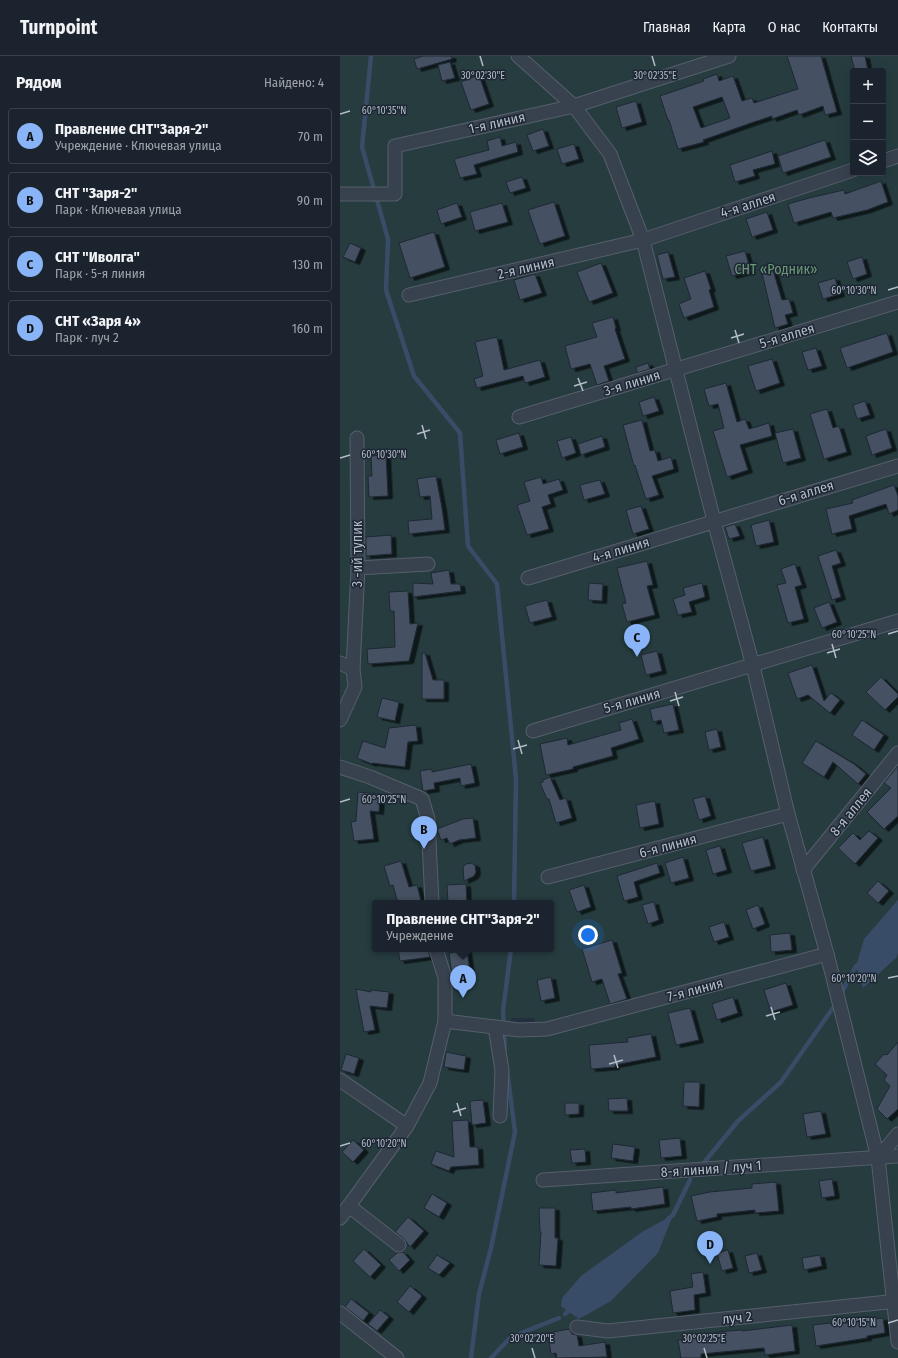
<!DOCTYPE html>
<html lang="ru">
<head>
<meta charset="utf-8">
<style>
  body { margin:0; font-family:"Fira Sans Condensed",sans-serif; background:#282f3a; color:#f1f3f6 }
  .controls { position:absolute; right:12px; top:12px; display:grid; overflow:hidden; border-radius:4px; box-shadow:0 4px 16px #0002 }
  .controls button { width:36px; height:36px; display:grid; place-items:center; padding:0; border:0; border-bottom:1px solid #39404a; background:#1b232e; color:#f1f3f6; font:20px sans-serif }
  .you { position:absolute; left:248px; top:879px; width:14px; height:14px; margin:-10px; border:3px solid #fff; border-radius:50%; background:#1a73e8; box-shadow:0 0 0 6px #1a73e833 }
  .badge { display:grid; place-items:center; width:26px; height:26px; border-radius:50%; background:#8ab4f8; color:#111; font-size:13px; font-weight:700 }
  .pin { position:absolute; translate:-50% -33px; filter:drop-shadow(0 1px 2px #0008) }
  .pin::after { content:''; position:absolute; top:21px; width:14px; height:12px; background:inherit; clip-path:polygon(0 0,100% 0,50% 100%) }
  .popup { position:absolute; left:32px; top:844px; width:182px; height:52px; box-sizing:border-box; display:grid; place-content:center; border-radius:4px; background:#1b232e; filter:drop-shadow(0 1px 3px #0005); font-size:13px; white-space:nowrap; color:#a0a4aa }
  .popup b { font-size:15px; color:#f1f3f6 }
  .popup::after { content:''; position:absolute; left:50%; top:100%; margin-left:-8px; border:8px solid transparent; border-top-color:#1b232e }
  .list { margin:0; padding:0; list-style:none }
  h2 { display:flex; justify-content:space-between; align-items:center; height:52px; margin:0; padding:0 16px; font-size:17px }
  h2 small { font-size:13px; font-weight:400; color:#a0a4aa }
  .list li { display:grid; grid-template-columns:26px 1fr auto; gap:12px; align-items:center; box-sizing:border-box; height:56px; margin:0 8px 8px; padding:0 8px; border:1px solid #39404a; border-radius:4px }
  .list b { display:block; font-size:15px; white-space:nowrap }
  .list p { margin:0; font-size:13px; white-space:nowrap; color:#a0a4aa }
  .list em { font-size:13px; font-style:normal; color:#a0a4aa }
  .icon { flex:none; width:22px; height:22px; fill:none; stroke:currentColor; stroke-width:2; stroke-linecap:round; stroke-linejoin:round }
  .map { position:relative; flex:none; width:558px; height:1302px; overflow:hidden }
  header { display:flex; align-items:center; gap:24px; box-sizing:border-box; height:56px; padding:0 20px; background:#1b232e; border-bottom:1px solid #39404a }
  header strong { font-size:19px }
  nav { display:flex; gap:22px; margin-inline-start:auto; font-size:14px }
  main { display:flex }
  aside { flex:1; background:#1b232e }
  .map>svg:first-child { display:block }
  .green { fill:#263c3f; fill-rule:evenodd }
  .water { fill:#394c67 }
  .lines { fill:none; stroke-linecap:round; stroke-linejoin:round }
  .stream { stroke:#394c67; stroke-width:4.5 }
  .building { fill:#455162; stroke:#1f2835; fill-rule:evenodd; filter:url(#shadow) }
  .street-casing { stroke:#565f6c; stroke-width:15 }
  .street { stroke:#38414e; stroke-width:13 }
  .ticks { fill:none; stroke:#b4bcc9; stroke-width:1.5 }
  .labels { text-anchor:middle; dominant-baseline:central; stroke-width:3; stroke-linejoin:round; paint-order:stroke }
  .street-label { font-size:14px; fill:#b4bcc9; stroke:#1d2633 }
  .park-label { font-size:14px; fill:#6b9a76; stroke:#1d2633 }
  .ticks-label { font-size:10px; text-anchor:middle; fill:#b4bcc9; stroke:#1d2633; stroke-width:3; stroke-linejoin:round; paint-order:stroke }
</style>
</head>
<body>
<header>
<strong>Turnpoint</strong>
<nav><a>Главная</a><a>Карта</a><a>О нас</a><a>Контакты</a></nav>
</header>
<main>
<aside>
<h2>Рядом<small>Найдено: 4</small></h2>
<ul class="list">
<li><span class="badge">A</span><div><b>Правление СНТ&quot;Заря-2&quot;</b><p>Учреждение · Ключевая улица</p></div><em>70 m</em></li>
<li><span class="badge">B</span><div><b>СНТ &quot;Заря-2&quot;</b><p>Парк · Ключевая улица</p></div><em>90 m</em></li>
<li><span class="badge">C</span><div><b>СНТ &quot;Иволга&quot;</b><p>Парк · 5-я линия</p></div><em>130 m</em></li>
<li><span class="badge">D</span><div><b>СНТ «Заря 4»</b><p>Парк · луч 2</p></div><em>160 m</em></li>
</ul>
</aside>
<div class="map">
<svg width="558" height="1302" viewBox="0 0 558 1302">
  <defs>
    <filter id="shadow"><feDropShadow dx="4.5" dy="2.5" stdDeviation="0" flood-color="#0009"/></filter>
  </defs>
  <rect width="100%" height="100%" fill="#242f3e"/>
  <path class="green" d="M 0,0 L 558,0 L 558,1302 L 0,1302 ZM 513,15 L 543,15 L 543,117 L 513,117 ZM 35,847 L 211,847 L 211,893 L 35,893 ZM 172,962 L 194,962 L 196,973 L 168,973 Z"/>
  <g class="water">
    <polygon points="558,844 558,897 556,902 523,932 516,910 524,883"/>
    <polygon points="333,1159 318,1197 271,1245 239,1263 221,1250 222,1242 241,1220 302,1176"/>
  </g>
  <g class="lines">
    <g class="stream">
      <polyline points="31,0 22,91 48,183 46,234 74,320 120,377 128,490 157,528 176,723 174,847"/>
      <polyline points="501,938 516,910 521,909"/>
      <polyline points="165,993 163,955 171,893"/>
      <polyline points="362,1109 398,1065 441,1026 495,949"/>
      <polyline points="328,1163 333,1159 350,1124"/>
      <polyline points="225,1258 232,1252"/>
      <polyline points="131,1302 139,1238 151,1192 175,1076 167,1014"/>
      <polyline points="151,1302 171,1281 219,1262"/>
    </g>
  </g>
  <g class="building">
    <polygon points="83,0 111,0 112,3 77,13 74,3"/>
    <path d="M 447,0 L 481,0 L 497,56 L 485,59 L 483,50 L 459,59 L 457,54 L 432,63 L 432,60 L 411,67 L 363,84 L 364,86 L 338,93 L 329,64 L 328,64 L 320,40 L 364,25 L 363,23 L 377,18 L 379,25 L 393,20 L 402,45 L 412,42 L 414,47 L 458,33 ZM 382,41 L 390,62 L 361,72 L 353,51 Z"/>
    <polygon points="511,0 525,0 528,15 515,15"/>
    <polygon points="110,6 115,22 102,25 98,9"/>
    <polygon points="139,19 149,48 131,54 121,26"/>
    <polygon points="296,45 302,66 282,72 276,51"/>
    <polygon points="203,73 209,90 193,95 187,79"/>
    <polygon points="160,81 162,90 176,86 178,96 134,109 137,118 120,122 114,103 149,94 147,85"/>
    <polygon points="485,84 491,101 443,117 438,100"/>
    <polygon points="234,88 239,103 222,108 217,93"/>
    <polygon points="432,95 435,108 413,114 415,120 395,126 390,109"/>
    <polygon points="182,121 186,132 170,137 166,126"/>
    <polygon points="541,125 548,146 527,154 493,162 491,156 454,167 448,148 469,142 504,134 505,138"/>
    <polygon points="214,146 225,180 200,188 188,154"/>
    <polygon points="117,147 122,161 101,168 97,154"/>
    <polygon points="162,147 168,166 135,175 130,156"/>
    <polygon points="427,156 433,174 412,181 406,163"/>
    <polygon points="94,176 105,211 70,222 59,187"/>
    <polygon points="10,187 21,192 15,206 3,201"/>
    <polygon points="405,195 411,215 392,220 386,200"/>
    <polygon points="328,196 335,221 323,223 317,199"/>
    <polygon points="522,201 527,218 513,223 507,206"/>
    <polygon points="261,207 273,237 249,246 237,216"/>
    <polygon points="433,214 442,244 449,243 453,257 445,259 448,268 435,272 422,217"/>
    <polygon points="365,215 371,233 369,234 374,251 344,262 339,248 351,243 344,222"/>
    <polygon points="195,218 202,237 180,244 174,224"/>
    <polygon points="495,222 500,238 483,243 478,227"/>
    <polygon points="273,261 276,272 275,273 285,303 264,310 269,325 257,329 250,308 231,313 225,290 257,281 252,267"/>
    <polygon points="547,277 553,296 507,312 500,292"/>
    <polygon points="157,281 164,314 200,304 205,321 185,327 183,320 137,332 134,323 143,320 135,286"/>
    <polygon points="476,292 482,310 468,314 462,296"/>
    <polygon points="432,303 440,327 416,335 408,310"/>
    <polygon points="308,307 310,313 297,317 296,311"/>
    <polygon points="386,327 397,366 405,363 409,373 429,367 432,380 400,389 408,414 387,421 373,375 384,372 378,348 369,350 364,333"/>
    <polygon points="314,341 319,355 303,360 299,346"/>
    <polygon points="525,345 530,359 517,363 513,349"/>
    <polygon points="487,353 493,372 499,370 507,396 484,403 470,358"/>
    <polygon points="302,364 310,395 315,394 318,405 331,401 334,413 312,420 319,439 306,443 295,409 294,410 283,369"/>
    <polygon points="453,373 461,402 443,407 435,377"/>
    <polygon points="546,373 552,392 532,399 526,380"/>
    <polygon points="179,377 183,391 160,398 156,384"/>
    <polygon points="262,380 265,391 241,399 238,388"/>
    <polygon points="231,381 236,397 222,402 217,385"/>
    <polygon points="46,399 48,440 29,441 28,420 32,420 31,400"/>
    <polygon points="96,420 102,452 105,474 69,478 68,465 92,463 90,440 80,441 77,423"/>
    <polygon points="201,421 203,428 219,423 223,434 208,439 211,448 202,451 209,473 187,479 177,449 190,445 184,426"/>
    <polygon points="260,424 265,438 244,444 240,429"/>
    <polygon points="554,429 558,440 558,454 549,458 546,448 509,460 512,473 492,478 486,453 513,447 512,444"/>
    <polygon points="301,450 309,473 293,478 286,454"/>
    <polygon points="429,464 434,486 416,490 411,469"/>
    <polygon points="395,468 400,480 389,483 385,471"/>
    <polygon points="51,479 52,498 26,500 26,481"/>
    <polygon points="496,494 501,507 492,510 501,541 492,544 478,500"/>
    <polygon points="307,505 313,529 307,530 315,559 287,566 282,548 286,547 277,512"/>
    <polygon points="455,508 462,529 455,531 464,563 448,567 437,529 446,527 441,513"/>
    <polygon points="109,514 111,528 120,528 121,535 73,541 73,527 93,528 91,517"/>
    <polygon points="249,527 263,528 262,545 248,544"/>
    <polygon points="362,527 365,541 349,546 352,556 338,559 333,543 345,539 343,532"/>
    <polygon points="68,535 70,568 78,567 69,605 28,608 27,593 55,591 54,555 50,555 49,536"/>
    <polygon points="207,544 212,561 190,567 185,550"/>
    <polygon points="489,546 497,566 482,572 474,552"/>
    <polygon points="317,595 322,615 306,619 301,599"/>
    <polygon points="82,597 85,597 93,624 104,624 104,643 82,643"/>
    <polygon points="472,609 484,645 491,637 500,644 490,657 468,639 457,643 448,617"/>
    <polygon points="541,621 558,638 558,641 545,654 526,636"/>
    <polygon points="42,642 59,646 55,665 37,661"/>
    <polygon points="333,648 339,674 324,677 321,664 313,666 310,653"/>
    <polygon points="292,663 299,683 271,692 273,700 233,711 233,713 206,719 200,688 227,682 228,689 281,674 279,667"/>
    <polygon points="522,664 544,679 534,694 512,679"/>
    <polygon points="76,669 78,685 68,686 65,711 32,707 32,708 17,702 23,685 45,692 49,672"/>
    <polygon points="377,673 381,691 369,694 365,676"/>
    <polygon points="476,685 514,708 526,718 518,728 493,706 484,721 462,707"/>
    <polygon points="131,708 135,727 121,730 120,722 94,727 95,733 83,735 80,715 92,713 92,716"/>
    <polygon points="558,710 558,760 544,773 527,756 551,732 544,727"/>
    <polygon points="210,721 220,744 226,742 232,762 216,767 209,743 207,743 200,727 203,726 203,724"/>
    <polygon points="18,736 40,738 39,756 30,755 34,783 14,785 11,766 16,765"/>
    <polygon points="365,740 371,760 359,764 353,743"/>
    <polygon points="315,745 319,768 300,772 296,749"/>
    <polygon points="133,762 136,782 119,784 110,788 107,782 101,784 97,773 123,763"/>
    <polygon points="529,775 538,782 515,808 498,792 513,777 520,784"/>
    <polygon points="423,781 431,810 411,815 402,787"/>
    <polygon points="380,790 387,814 373,818 366,794"/>
    <polygon points="343,801 349,822 331,827 325,807"/>
    <polygon points="61,805 69,831 77,829 81,845 72,847 58,847 53,829 50,830 44,810"/>
    <polygon points="131,807 135,809 136,816 134,820 124,825 123,811 126,808"/>
    <polygon points="317,807 320,817 294,826 298,841 284,845 277,820"/>
    <polygon points="538,825 549,835 538,847 527,837"/>
    <polygon points="126,828 127,847 108,847 107,829"/>
    <polygon points="244,829 251,851 237,856 229,834"/>
    <polygon points="314,846 319,864 308,868 302,849"/>
    <polygon points="418,849 425,868 413,873 406,854"/>
    <polygon points="384,866 389,881 374,886 369,871"/>
    <polygon points="450,877 452,894 431,896 430,879"/>
    <polygon points="272,884 282,917 278,918 287,943 270,948 262,923 252,926 242,893"/>
    <polygon points="58,893 88,893 90,901 60,905"/>
    <polygon points="127,894 130,916 112,919 109,897"/>
    <polygon points="211,921 215,942 201,945 197,924"/>
    <polygon points="446,927 453,949 431,956 424,934"/>
    <polygon points="16,933 31,936 31,934 49,936 47,952 30,950 35,974 24,976"/>
    <polygon points="393,941 398,957 377,964 372,948"/>
    <polygon points="350,952 359,984 336,989 328,957"/>
    <polygon points="311,978 316,1001 275,1009 275,1011 251,1013 249,989 288,986 287,982"/>
    <polygon points="558,986 558,1053 547,1063 537,1053 550,1030 544,1024 547,1019 535,1008 544,998 547,999"/>
    <polygon points="106,996 126,1000 124,1014 104,1011"/>
    <polygon points="6,998 19,1002 14,1018 1,1014"/>
    <polygon points="344,1026 360,1026 359,1051 343,1050"/>
    <polygon points="287,1042 288,1055 269,1055 268,1043"/>
    <polygon points="143,1044 146,1067 132,1069 130,1045"/>
    <polygon points="225,1047 239,1047 239,1058 225,1059"/>
    <polygon points="481,1055 486,1078 467,1081 463,1058"/>
    <polygon points="128,1064 130,1091 138,1091 139,1109 111,1111 109,1115 91,1108 96,1095 114,1101 112,1065"/>
    <polygon points="340,1082 342,1100 321,1102 319,1084"/>
    <polygon points="13,1084 24,1094 13,1106 2,1096"/>
    <polygon points="273,1088 295,1091 293,1105 271,1102"/>
    <polygon points="245,1093 246,1106 232,1107 230,1094"/>
    <polygon points="492,1123 495,1140 482,1142 479,1125"/>
    <polygon points="436,1126 439,1155 415,1157 415,1154 377,1158 377,1161 357,1165 351,1140 370,1136 412,1132 412,1128"/>
    <polygon points="323,1131 325,1148 291,1153 291,1151 253,1155 251,1137 276,1134 276,1137"/>
    <polygon points="92,1138 107,1147 99,1161 84,1152"/>
    <polygon points="199,1152 215,1152 215,1182 218,1182 216,1210 199,1209 201,1176 200,1176"/>
    <polygon points="68,1161 84,1175 70,1191 64,1183 55,1176"/>
    <polygon points="24,1193 41,1209 30,1221 13,1205"/>
    <polygon points="388,1194 393,1212 382,1215 377,1197"/>
    <polygon points="63,1196 70,1204 59,1215 49,1204 57,1197"/>
    <polygon points="417,1197 422,1214 409,1217 405,1200"/>
    <polygon points="97,1199 110,1207 99,1219 88,1212"/>
    <polygon points="480,1199 482,1210 464,1214 462,1202"/>
    <polygon points="363,1216 366,1237 354,1239 355,1254 333,1257 330,1235 353,1231 351,1218"/>
    <polygon points="70,1230 82,1240 69,1256 57,1246"/>
    <polygon points="11,1243 29,1257 23,1265 5,1251"/>
    <polygon points="40,1254 49,1261 37,1275 28,1268"/>
    <polygon points="543,1262 545,1277 527,1280 527,1282 476,1290 473,1269 491,1267 491,1269"/>
    <polygon points="452,1269 455,1295 425,1299 424,1292 361,1298 361,1302 341,1302 338,1284 376,1279 376,1276 402,1274 402,1275"/>
    <polygon points="229,1273 232,1278 237,1279 239,1290 265,1286 267,1301 217,1302 216,1297 211,1298 208,1277"/>
  </g>
  <g class="lines">
    <defs>
      <g id="street">
        <polyline points="178,0 234,50 270,98 303,184 374,465 413,610 448,758 487,898 538,1102 558,1286"/>
        <polyline points="543,105 558,100"/>
        <polyline points="0,138 55,138 55,90 234,50 389,0"/>
        <polyline points="69,239 303,184 513,114"/>
        <polyline points="179,361 558,246"/>
        <polyline points="18,512 88,508"/>
        <polyline points="188,522 558,410"/>
        <polyline points="0,607 13,613 15,631 0,664"/>
        <polyline points="13,613 18,512 17,382"/>
        <polyline points="193,675 558,565"/>
        <polyline points="0,711 30,721 82,743 88,763 92,847"/>
        <polyline points="463,814 558,697"/>
        <polyline points="208,821 448,758"/>
        <polyline points="105,965 179,974 207,973 487,898"/>
        <polyline points="155,971 162,1014 160,1060"/>
        <polyline points="0,1024 67,1070"/>
        <polyline points="538,1102 558,1078"/>
        <polyline points="203,1124 558,1100"/>
        <polyline points="9,1150 59,1189"/>
        <polyline points="0,1162 67,1070 90,1027 105,965 105,922 96,893"/>
        <polyline points="0,1257 57,1302"/>
        <polyline points="237,1271 268,1275 558,1245"/>
      </g>
    </defs>
    <use href="#street" class="street-casing"/>
    <use href="#street" class="street"/>
  </g>
  <path class="ticks" d="M 140,0 L 143,10M 312,0 L 315,10M 0,58 L 10,55M 548,234 L 558,231M 395,274 L 399,287M 391,282 L 404,278M 238,322 L 243,335M 234,330 L 247,326M 82,369 L 86,383M 77,378 L 90,374M 0,402 L 10,399M 548,578 L 558,575M 492,588 L 496,602M 487,597 L 500,593M 335,636 L 339,650M 330,645 L 343,641M 178,684 L 182,698M 173,693 L 187,689M 0,746 L 10,743M 548,922 L 558,920M 431,951 L 435,964M 426,960 L 440,956M 274,999 L 278,1012M 269,1008 L 283,1004M 117,1047 L 121,1060M 113,1056 L 126,1052M 0,1090 L 10,1087M 548,1267 L 558,1264M 192,1292 L 195,1302M 364,1292 L 367,1302"/>
  <g class="labels">
    <g class="street-label">
      <text transform="translate(157 67) rotate(-13)">1-я линия</text>
      <text transform="translate(408 149) rotate(-18)">4-я аллея</text>
      <text transform="translate(186 212) rotate(-13)">2-я линия</text>
      <text transform="translate(447 280) rotate(-17)">5-я аллея</text>
      <text transform="translate(292 327) rotate(-17)">3-я линия</text>
      <text transform="translate(466 437) rotate(-17)">6-я аллея</text>
      <text transform="translate(281 494) rotate(-17)">4-я линия</text>
      <text transform="translate(17 498) rotate(-90)">3 -ий тупик</text>
      <text transform="translate(292 645) rotate(-16)">5-я линия</text>
      <text transform="translate(511 756) rotate(-51)">8-я аллея</text>
      <text transform="translate(328 790) rotate(-15)">6-я линия</text>
      <text transform="translate(355 934) rotate(-15)">7-я линия</text>
      <text transform="translate(371 1113) rotate(-4)">8-я линия / луч 1</text>
      <text transform="translate(397 1262) rotate(-6)">луч 2</text>
    </g>
    <g class="park-label">
      <text x="436" y="213">СНТ «Родник»</text>
    </g>
  </g>
  <g class="ticks-label">
    <text x="143" y="23">30°02'30"E</text>
    <text x="315" y="23">30°02'35"E</text>
    <text x="44" y="58">60°10'35"N</text>
    <text x="514" y="238">60°10'30"N</text>
    <text x="44" y="402">60°10'30"N</text>
    <text x="514" y="582">60°10'25"N</text>
    <text x="44" y="747">60°10'25"N</text>
    <text x="514" y="926">60°10'20"N</text>
    <text x="44" y="1091">60°10'20"N</text>
    <text x="514" y="1270">60°10'15"N</text>
    <text x="192" y="1286">30°02'20"E</text>
    <text x="364" y="1286">30°02'25"E</text>
  </g>
</svg>
<div class="controls">
<button>+</button>
<button>−</button>
<button><svg class="icon" aria-label="layers" viewBox="0 0 24 24"><path d="M12 4l9 5-9 5-9-5zM3 14l9 5 9-5"/></svg></button>
</div>
<div class="you"></div>
<div class="pin badge" style="left:123px;top:942px">A</div>
<div class="popup"><b>Правление СНТ&quot;Заря-2&quot;</b>Учреждение</div>
<div class="pin badge" style="left:84px;top:793px">B</div>
<div class="pin badge" style="left:297px;top:601px">C</div>
<div class="pin badge" style="left:370px;top:1208px">D</div>
</div>
</main>
</body>
</html>
